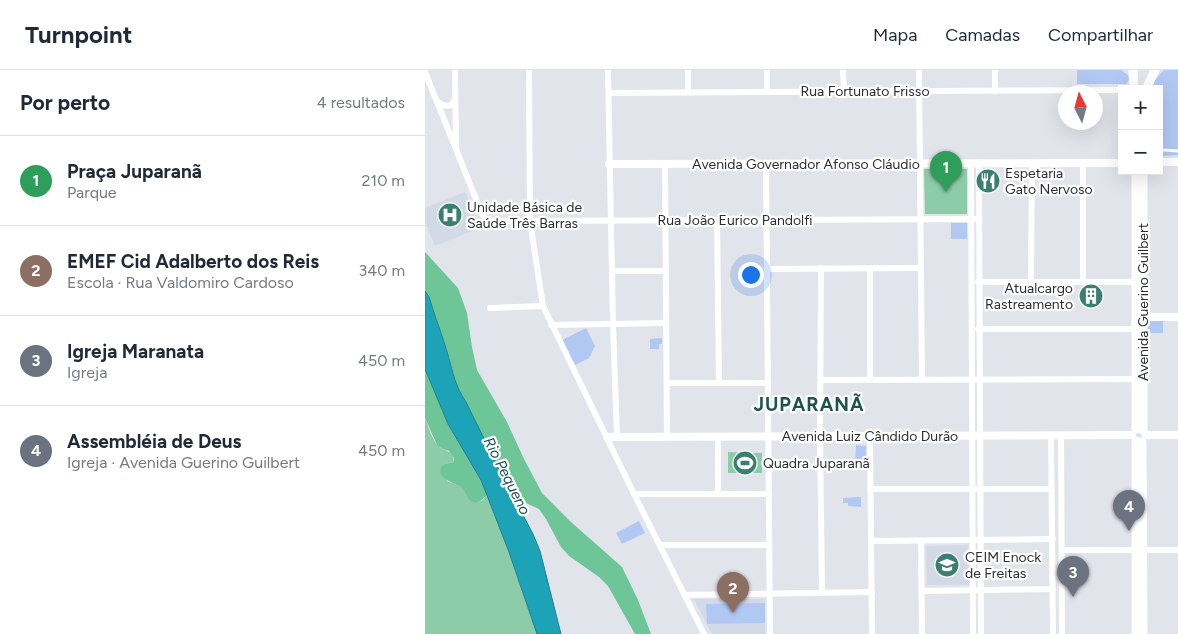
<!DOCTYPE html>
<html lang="pt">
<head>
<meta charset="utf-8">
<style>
  body { margin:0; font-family:Figtree,sans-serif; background:#f6f6f7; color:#1f2937 }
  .controls { position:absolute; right:15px; top:15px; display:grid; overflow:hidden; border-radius:0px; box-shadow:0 5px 20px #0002 }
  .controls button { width:45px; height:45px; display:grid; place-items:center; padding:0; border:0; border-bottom:1px solid #e0e1e3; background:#fff; color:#1f2937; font:25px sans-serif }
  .compass { position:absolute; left:633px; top:15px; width:45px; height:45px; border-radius:50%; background:#fff; box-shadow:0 5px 20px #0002; rotate:354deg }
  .you { position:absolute; left:325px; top:204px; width:18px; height:18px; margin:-12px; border:4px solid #fff; border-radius:50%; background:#1a73e8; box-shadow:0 0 0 8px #1a73e833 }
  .badge { display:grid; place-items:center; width:32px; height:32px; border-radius:50%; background:#1a73e8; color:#fff; font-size:16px; font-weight:700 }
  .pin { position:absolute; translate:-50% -41px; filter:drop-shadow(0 1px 2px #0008) }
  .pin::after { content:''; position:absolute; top:26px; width:18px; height:15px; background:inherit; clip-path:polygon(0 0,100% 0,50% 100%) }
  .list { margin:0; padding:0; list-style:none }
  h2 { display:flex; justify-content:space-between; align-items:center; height:65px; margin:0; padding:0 20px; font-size:21px }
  h2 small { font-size:16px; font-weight:400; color:#747a83 }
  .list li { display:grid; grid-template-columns:32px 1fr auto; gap:15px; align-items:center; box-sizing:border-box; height:90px; padding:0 20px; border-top:1px solid #e0e1e3 }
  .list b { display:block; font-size:19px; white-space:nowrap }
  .list p { margin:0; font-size:16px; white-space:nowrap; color:#747a83 }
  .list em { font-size:16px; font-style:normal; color:#747a83 }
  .map { position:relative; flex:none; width:753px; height:564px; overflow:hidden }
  header { display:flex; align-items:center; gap:30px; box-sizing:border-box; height:70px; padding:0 25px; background:#fff; border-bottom:1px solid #e0e1e3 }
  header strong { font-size:24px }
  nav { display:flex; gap:28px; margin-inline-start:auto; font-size:18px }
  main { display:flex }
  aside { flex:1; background:#fff }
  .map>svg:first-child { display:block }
  .built { fill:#d3dae7 }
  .green { fill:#8dcca9 }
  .forest { fill:#6ec698 }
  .water { fill:#1ca3b7; stroke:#21808e }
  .building { fill:#b1c8f3 }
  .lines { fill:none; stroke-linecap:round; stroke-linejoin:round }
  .service { stroke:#fff; stroke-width:3 }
  .minor { stroke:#fff; stroke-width:6 }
  .tertiary { stroke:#fff; stroke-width:8 }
  .secondary { stroke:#fff; stroke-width:9 }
  .labels { text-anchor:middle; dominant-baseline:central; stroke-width:4.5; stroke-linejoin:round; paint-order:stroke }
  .street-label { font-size:14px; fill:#2c2d30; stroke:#fff }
  .poi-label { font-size:14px; fill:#2c2d30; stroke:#fff; text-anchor:start }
  .water-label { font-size:15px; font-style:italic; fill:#1e525a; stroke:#fff }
  .district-label { font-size:19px; font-weight:bold; letter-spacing:1px; fill:#1d544b; stroke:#fff }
</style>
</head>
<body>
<header>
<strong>Turnpoint</strong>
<nav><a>Mapa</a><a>Camadas</a><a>Compartilhar</a></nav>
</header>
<main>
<aside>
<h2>Por perto<small>4 resultados</small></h2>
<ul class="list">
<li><span class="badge" style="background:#2e9e5b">1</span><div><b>Praça Juparanã</b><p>Parque</p></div><em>210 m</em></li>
<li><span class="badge" style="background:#8d6e63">2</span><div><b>EMEF Cid Adalberto dos Reis</b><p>Escola · Rua Valdomiro Cardoso</p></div><em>340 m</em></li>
<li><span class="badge" style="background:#6b7280">3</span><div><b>Igreja Maranata</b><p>Igreja</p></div><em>450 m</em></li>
<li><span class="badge" style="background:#6b7280">4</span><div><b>Assembléia de Deus</b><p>Igreja · Avenida Guerino Guilbert</p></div><em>450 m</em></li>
</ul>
</aside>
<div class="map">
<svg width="753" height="564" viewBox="0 0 753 564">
  <rect width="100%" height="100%" fill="#e1e4ea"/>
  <g class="built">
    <polygon points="40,122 55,158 10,176 0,152 0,138"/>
    <polygon points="543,475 544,515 502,515 501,476"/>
    <polygon points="269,529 340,529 340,564 287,564"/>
  </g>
  <g class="green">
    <polygon points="499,99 542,99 542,144 500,144"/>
    <path d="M 0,348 C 3,356 7,370 13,375 C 19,382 29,380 29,392 L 20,394 L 22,411 C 27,413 34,415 38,419 C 42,423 43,429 48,432 L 57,431 L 62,425 L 84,482 L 112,564 L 0,564 Z"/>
    <polygon points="303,382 337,383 337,403 303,403"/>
  </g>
  <g class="forest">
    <path d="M 0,182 L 33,218 L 42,243 L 47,277 L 52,300 L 82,352 L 99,389 L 117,423 L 146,452 L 197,497 L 213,530 L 226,564 L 210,564 L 183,516 L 174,507 L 144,486 L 136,477 L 121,449 L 114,439 L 90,428 L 78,407 L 41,332 C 28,314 26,292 19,272 C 14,257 9,243 4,227 L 0,221 Z"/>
    <path d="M 0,299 L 23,354 L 56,409 L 62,425 C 58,429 54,434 48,432 C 43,431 41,423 38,419 C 34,415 29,414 24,411 C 20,410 17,406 15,403 L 16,397 L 20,394 L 29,392 L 29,388 L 24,381 L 18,379 L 12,375 L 0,348 Z"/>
  </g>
  <path class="water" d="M 0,221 L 4,227 C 9,243 14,257 19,272 C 26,292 28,314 41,332 L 78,407 L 108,464 L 115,481 L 136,564 L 112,564 L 84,482 L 56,410 L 23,354 L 0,299 Z"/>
  <g class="building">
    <polygon points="652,0 696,0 703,5 704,10 701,14 652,14"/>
    <polygon points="739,0 753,0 753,85 734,86 734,19 726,19 729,11"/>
    <rect x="526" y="153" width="16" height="16"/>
    <rect x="659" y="215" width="12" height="22"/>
    <rect x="721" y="251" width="17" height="12"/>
    <polygon points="161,258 170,276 164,288 150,295 137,270"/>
    <polygon points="237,268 237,274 234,274 234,279 225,279 225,269"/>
    <polygon points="431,375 441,376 440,397 430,397"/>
    <polygon points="436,427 436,437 423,436 423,433 418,433 418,428"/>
    <polygon points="214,451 220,463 197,474 191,463"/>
    <polygon points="340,533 340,553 282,554 281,534"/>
  </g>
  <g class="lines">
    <polyline class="service" points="734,78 738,80 753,81"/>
    <g class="minor">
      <polyline points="30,0 31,76"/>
      <polyline points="104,0 105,151 118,236 209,424 279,564"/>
      <polyline points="183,0 188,254 192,367"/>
      <polyline points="263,0 263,22"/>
      <polyline points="342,0 342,22"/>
      <polyline points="418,0 419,21"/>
      <polyline points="494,0 497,310"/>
      <polyline points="570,0 570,21"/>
      <polyline points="0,2 57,144 60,148 65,151 554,149"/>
      <polyline points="184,23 697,20"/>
      <path d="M 12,31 C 17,35 20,37 26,35 L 30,29"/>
      <polyline points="546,93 548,564"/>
      <polyline points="554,93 556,564"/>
      <polyline points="658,93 658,212"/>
      <polyline points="240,94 242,367"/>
      <polyline points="341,94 345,564"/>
      <polyline points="292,150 294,313"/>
      <polyline points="396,198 395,366 397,523"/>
      <polyline points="445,198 445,310"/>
      <polyline points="342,199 496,198"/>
      <polyline points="187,201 241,201"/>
      <polyline points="553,212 715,212"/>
      <polyline points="606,212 607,93"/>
      <polyline points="65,238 118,236"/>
      <polyline points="126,255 241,253"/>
      <polyline points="553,259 715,259"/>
      <polyline points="397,310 715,309"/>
      <polyline points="242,313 343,313"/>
      <polyline points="445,366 447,564"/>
      <polyline points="626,366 628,564"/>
      <polyline points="636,366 637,564"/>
      <polyline points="293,367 293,424"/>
      <polyline points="445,419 627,419"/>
      <polyline points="209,424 344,424"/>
      <polyline points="496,470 497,564"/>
      <polyline points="446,471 628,469"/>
      <polyline points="235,475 344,475"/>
      <polyline points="637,480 753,480"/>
      <polyline points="497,521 628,519"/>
      <polyline points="260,525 447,522"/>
    </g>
    <g class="tertiary">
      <polyline points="734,92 753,92"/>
      <polyline points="184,94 697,93"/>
      <polyline points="713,247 753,247"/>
      <polyline points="721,365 753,365"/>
      <polyline points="182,367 707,365"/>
    </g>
    <g class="secondary">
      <polyline points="708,0 709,19"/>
      <polyline points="721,19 730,0"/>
      <polyline points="718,105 718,360"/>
      <polyline points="711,359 711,105"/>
      <polyline points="711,371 711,564"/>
      <polyline points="717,372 718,564"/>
    </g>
  </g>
  <defs>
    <symbol id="restaurant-disc" viewBox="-11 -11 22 22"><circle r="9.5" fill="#3b7f73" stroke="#fff"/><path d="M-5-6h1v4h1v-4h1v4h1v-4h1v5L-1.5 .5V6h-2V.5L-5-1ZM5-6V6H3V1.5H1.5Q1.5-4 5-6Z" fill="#fff"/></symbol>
    <symbol id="hospital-disc" viewBox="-11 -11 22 22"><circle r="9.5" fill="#3b7f73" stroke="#fff"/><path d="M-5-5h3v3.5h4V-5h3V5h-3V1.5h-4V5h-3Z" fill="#fff"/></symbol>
    <symbol id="building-disc" viewBox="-11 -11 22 22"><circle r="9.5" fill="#3b7f73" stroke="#fff"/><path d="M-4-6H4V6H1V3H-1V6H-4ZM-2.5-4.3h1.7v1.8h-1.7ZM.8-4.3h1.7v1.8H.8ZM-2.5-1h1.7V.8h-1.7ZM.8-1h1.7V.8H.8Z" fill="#fff"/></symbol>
    <symbol id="stadium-disc" viewBox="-11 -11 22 22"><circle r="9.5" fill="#3b7f73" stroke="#fff"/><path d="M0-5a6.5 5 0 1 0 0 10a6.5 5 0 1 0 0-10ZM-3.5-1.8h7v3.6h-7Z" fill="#fff"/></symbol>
    <symbol id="school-disc" viewBox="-11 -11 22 22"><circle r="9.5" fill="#3b7f73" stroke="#fff"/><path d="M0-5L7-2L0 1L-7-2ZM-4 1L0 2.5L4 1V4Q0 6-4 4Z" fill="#fff"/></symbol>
  </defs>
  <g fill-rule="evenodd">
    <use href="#restaurant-disc" x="549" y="97" width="28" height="28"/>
    <use href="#hospital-disc" x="11" y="131" width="28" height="28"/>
    <use href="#building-disc" x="652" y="212" width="28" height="28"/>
    <use href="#stadium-disc" x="306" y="379" width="28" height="28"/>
    <use href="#school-disc" x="508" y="481" width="28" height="28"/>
  </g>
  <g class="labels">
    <g class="street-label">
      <text x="440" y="21">Rua Fortunato Frisso</text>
      <text x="381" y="94">Avenida Governador Afonso Cláudio</text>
      <text x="310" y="150">Rua João Eurico Pandolfi</text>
      <text transform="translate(718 232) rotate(-90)">Avenida Guerino Guilbert</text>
      <text x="445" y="366">Avenida Luiz Cândido Durão</text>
    </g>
    <g class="poi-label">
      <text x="580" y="103">Espetaria<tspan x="580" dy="16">Gato Nervoso</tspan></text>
      <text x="42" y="137">Unidade Básica de<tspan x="42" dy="16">Saúde Três Barras</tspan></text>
      <text x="648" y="218" text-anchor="end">Atualcargo<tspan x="648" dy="16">Rastreamento</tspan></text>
      <text x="338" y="393">Quadra Juparanã</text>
      <text x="540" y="487">CEIM Enock<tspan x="540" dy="16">de Freitas</tspan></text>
    </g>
    <g class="water-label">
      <text transform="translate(82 406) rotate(63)">Rio Pequeno</text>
    </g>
    <g class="district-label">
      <text x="384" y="334">JUPARANÃ</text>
    </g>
  </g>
</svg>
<div class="controls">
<button>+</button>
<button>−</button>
</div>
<svg class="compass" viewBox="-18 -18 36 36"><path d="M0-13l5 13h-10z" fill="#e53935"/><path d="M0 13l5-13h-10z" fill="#747a83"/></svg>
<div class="you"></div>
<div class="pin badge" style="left:521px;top:122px;background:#2e9e5b">1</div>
<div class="pin badge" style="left:308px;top:543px;background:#8d6e63">2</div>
<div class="pin badge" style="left:648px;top:527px;background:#6b7280">3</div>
<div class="pin badge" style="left:704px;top:461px;background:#6b7280">4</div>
</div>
</main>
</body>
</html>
